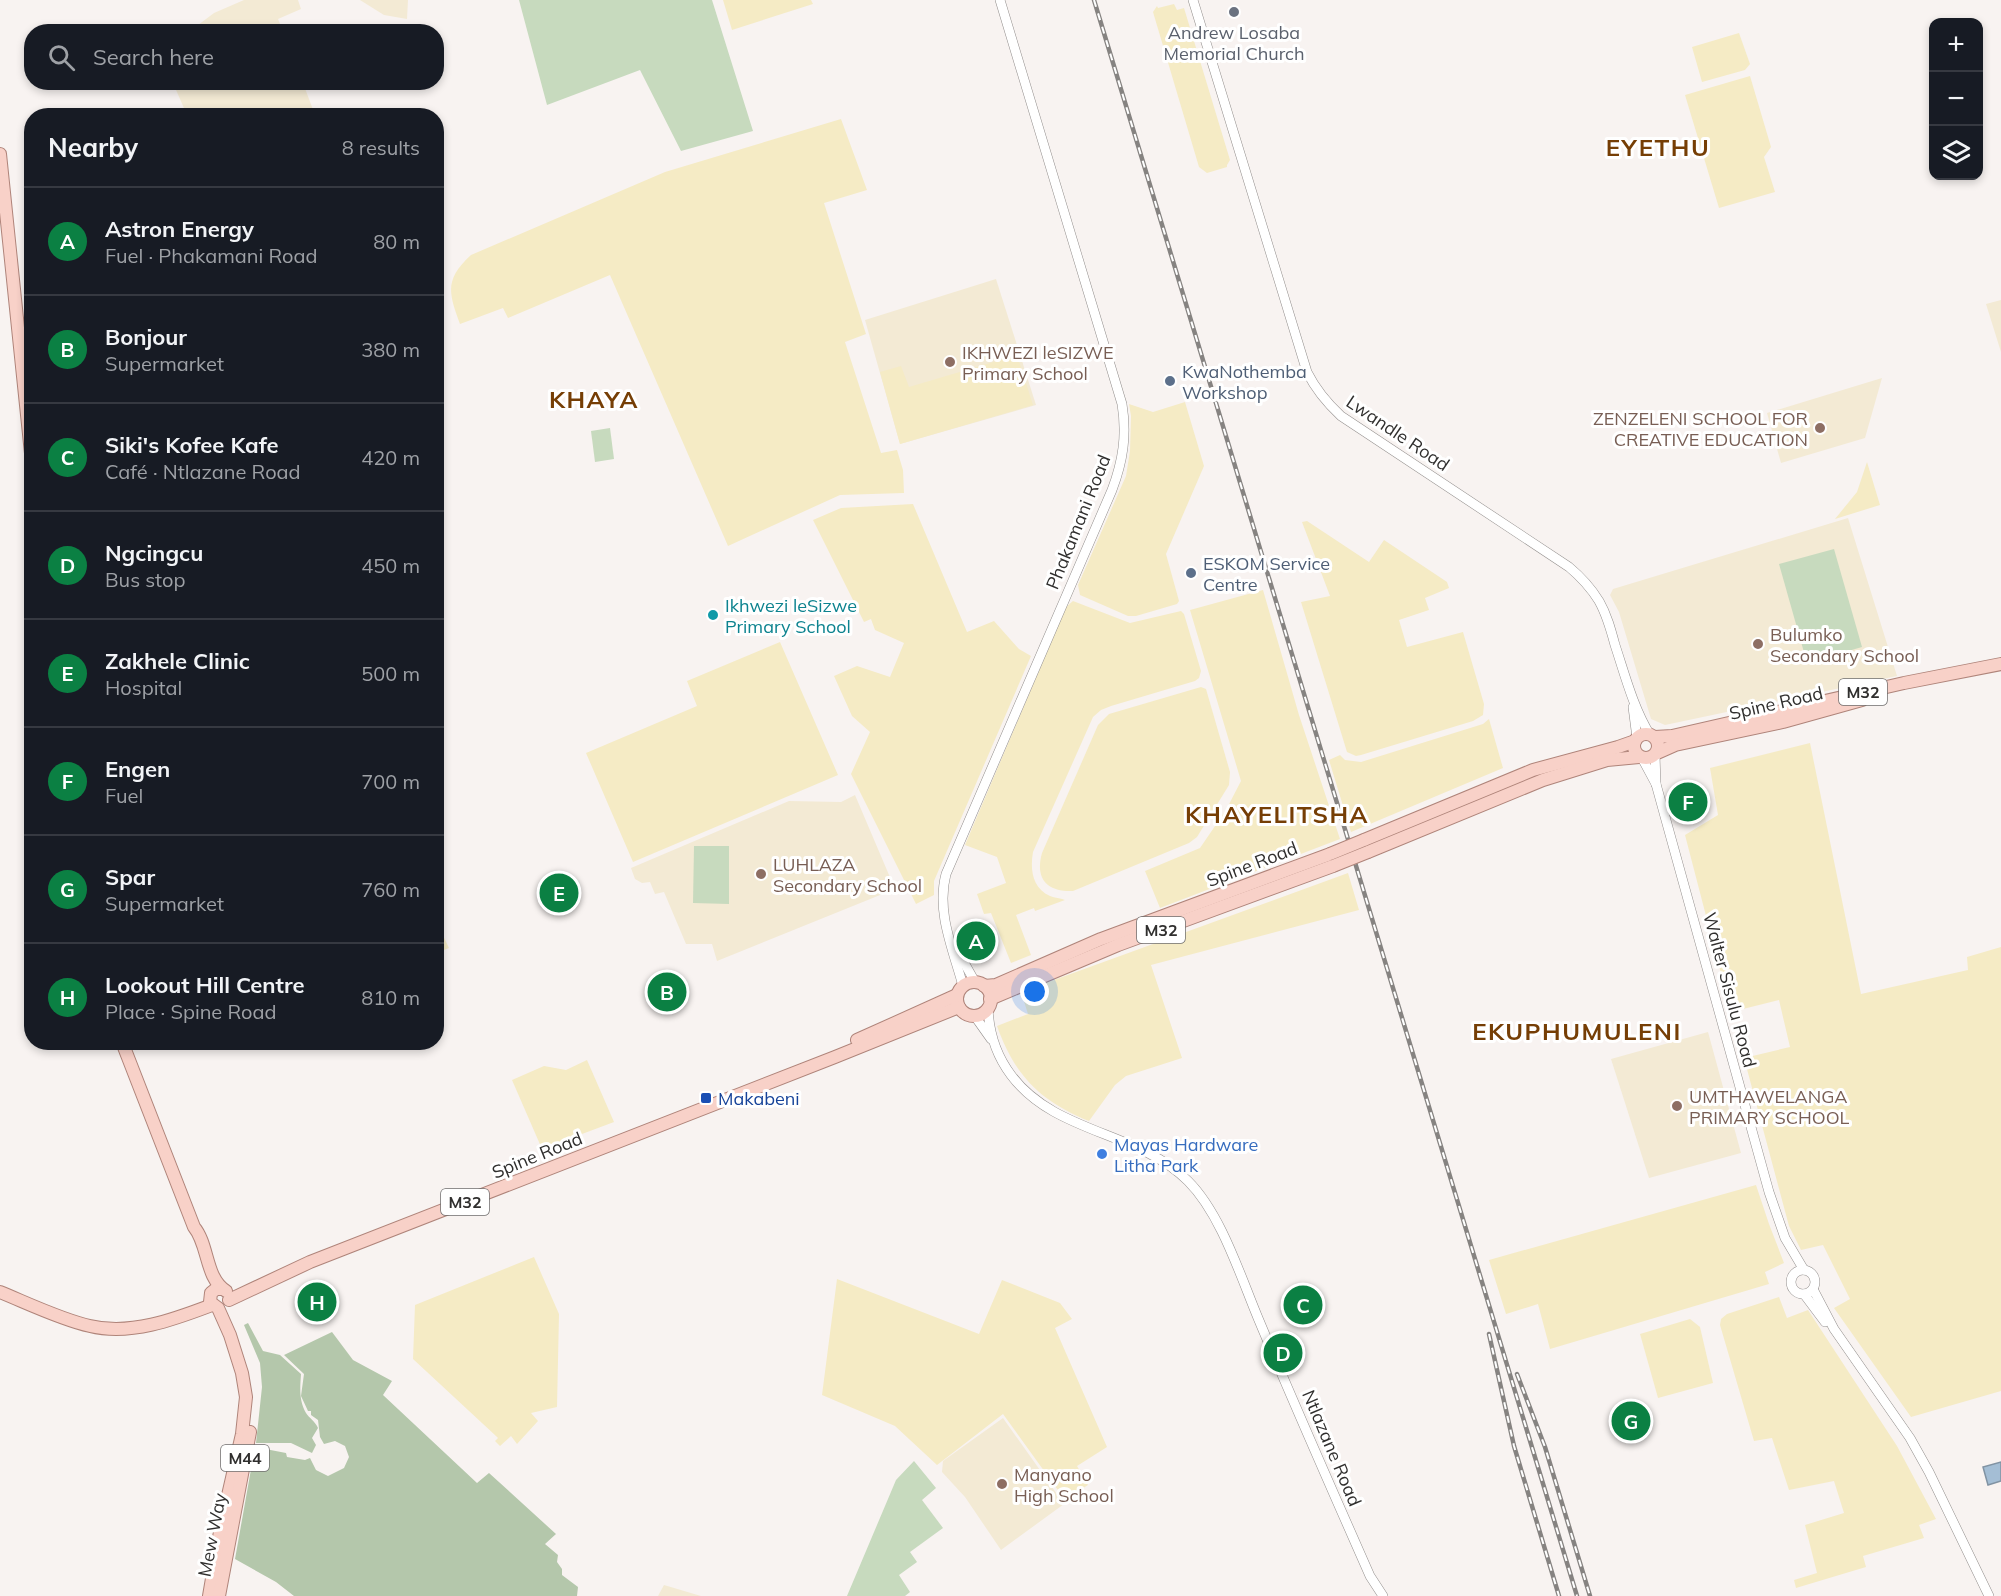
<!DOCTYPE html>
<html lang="en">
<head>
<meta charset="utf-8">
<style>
  body { margin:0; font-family:Mulish,sans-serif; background:#20242c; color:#f1f3f6 }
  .controls { position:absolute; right:18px; top:18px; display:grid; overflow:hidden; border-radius:12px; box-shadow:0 3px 9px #0003 }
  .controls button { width:54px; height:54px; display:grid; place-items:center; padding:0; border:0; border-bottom:2px solid #363941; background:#171b24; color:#f1f3f6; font:30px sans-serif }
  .you { position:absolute; left:1035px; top:992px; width:21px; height:21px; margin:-15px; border:4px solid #fff; border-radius:50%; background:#1a73e8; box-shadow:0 0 0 9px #1a73e833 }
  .badge { display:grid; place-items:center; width:39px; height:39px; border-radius:50%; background:#0b8043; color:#fff; font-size:20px; font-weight:700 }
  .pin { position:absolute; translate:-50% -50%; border:3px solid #fff; box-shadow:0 2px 6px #0006 }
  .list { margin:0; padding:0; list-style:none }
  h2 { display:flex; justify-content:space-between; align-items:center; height:78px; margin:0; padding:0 24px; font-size:26px }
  h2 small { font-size:20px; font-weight:400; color:#9ea1a6 }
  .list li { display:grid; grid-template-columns:39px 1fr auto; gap:18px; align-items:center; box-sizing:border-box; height:108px; padding:0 24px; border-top:2px solid #363941 }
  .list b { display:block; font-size:22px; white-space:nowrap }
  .list p { margin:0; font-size:20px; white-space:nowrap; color:#9ea1a6 }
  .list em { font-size:20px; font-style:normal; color:#9ea1a6 }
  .icon { flex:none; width:33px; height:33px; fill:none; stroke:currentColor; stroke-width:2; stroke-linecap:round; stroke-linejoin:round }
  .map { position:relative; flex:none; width:2001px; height:1596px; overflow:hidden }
  .search { position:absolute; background:#171b24; box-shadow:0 3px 9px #0003; left:24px; top:24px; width:420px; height:66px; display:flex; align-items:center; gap:15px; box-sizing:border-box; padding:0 21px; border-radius:24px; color:#9ea1a6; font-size:22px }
  .panel { position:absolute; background:#171b24; box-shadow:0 3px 9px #0003; left:24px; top:108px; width:420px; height:942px; border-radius:24px }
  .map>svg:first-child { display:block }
  .education { fill:#f3ead4 }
  .green { fill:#c7dabe }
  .forest { fill:#b4c7ab }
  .sand { fill:#f5ebc5 }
  .water { fill:#a4bed5; stroke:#8193a3; stroke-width:1.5 }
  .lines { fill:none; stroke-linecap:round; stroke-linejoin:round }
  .tertiary-casing { stroke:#928e8c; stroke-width:10 }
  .primary-casing { stroke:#af847a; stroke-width:14 }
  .tertiary { stroke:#fff; stroke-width:9 }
  .primary { stroke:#f8d1c8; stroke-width:12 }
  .rail-casing { stroke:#868381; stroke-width:4.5 }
  .rail { stroke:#fff; stroke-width:2; stroke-dasharray:7; stroke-linecap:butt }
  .primary-bridge-casing { stroke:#af847a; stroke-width:14; stroke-linecap:butt }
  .primary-bridge { stroke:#f8d1c8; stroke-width:12 }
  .worship-dot { fill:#6b7280; stroke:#fff; stroke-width:2 }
  .education-dot { fill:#8d6e63; stroke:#fff; stroke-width:2 }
  .service-dot { fill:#5c6f8a; stroke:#fff; stroke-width:2 }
  .culture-dot { fill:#0f9aa8; stroke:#fff; stroke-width:2 }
  .transit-dot { fill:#1a4fb4; stroke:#fff; stroke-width:2 }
  .shop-dot { fill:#3f7fe0; stroke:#fff; stroke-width:2 }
  .labels { text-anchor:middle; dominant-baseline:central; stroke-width:6; stroke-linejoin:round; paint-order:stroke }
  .shield { fill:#fff; stroke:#6e6d6d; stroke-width:1.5 }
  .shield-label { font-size:16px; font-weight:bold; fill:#302f2e }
  .worship-label { font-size:18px; fill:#5b616d; stroke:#fff }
  .education-label { font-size:18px; fill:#785e54; stroke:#fff; text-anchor:start }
  .service-label { font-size:18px; fill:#4e5e75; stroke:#fff; text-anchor:start }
  .street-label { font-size:18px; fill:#302f2e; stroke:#fff }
  .culture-label { font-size:18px; fill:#0d838f; stroke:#fff; text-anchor:start }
  .transit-label { font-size:18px; fill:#164399; stroke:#fff; text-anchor:start }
  .shop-label { font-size:18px; fill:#366cbe; stroke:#fff; text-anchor:start }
  .district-label { font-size:24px; font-weight:bold; letter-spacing:1.5px; fill:#763e05; stroke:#fff }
</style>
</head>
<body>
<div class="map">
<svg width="2001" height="1596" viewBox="0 0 2001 1596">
  <rect width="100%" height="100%" fill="#f8f3f1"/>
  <g class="education">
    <polygon points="244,0 298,0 301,9 278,19 283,31 190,31 214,13"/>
    <polygon points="360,0 408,0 407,19 384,15"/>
    <polygon points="173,83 303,83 315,115 187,115"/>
    <polygon points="996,279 1036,405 900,444 865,320"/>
    <polygon points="2001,300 2001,352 1986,304"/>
    <polygon points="1882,378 1865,438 1781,463 1767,413"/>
    <polygon points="1848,518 1897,676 1665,725 1651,719 1619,612 1610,595 1613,589"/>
    <polygon points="855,795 895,889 717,961 712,944 686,944 664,892 655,894 650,882 642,883 635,879 631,868 789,801 841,802"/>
    <polygon points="1708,1032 1741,1153 1649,1178 1611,1059"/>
    <polygon points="1003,1418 1064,1504 1001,1550 965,1497 942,1472 943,1461"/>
    <polygon points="664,1585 701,1596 658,1596"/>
  </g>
  <g class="green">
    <polygon points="519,0 712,0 753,131 681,151 640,70 547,105"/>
    <polygon points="610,428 614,459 595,462 591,431"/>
    <polygon points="1834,549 1862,647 1807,663 1779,564"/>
    <polygon points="694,846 729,846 729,904 693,903"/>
    <polygon points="914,1461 936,1488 922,1500 943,1528 910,1552 917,1562 899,1575 910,1592 905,1596 847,1596 896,1480"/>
  </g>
  <g class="forest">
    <path d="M 248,1323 L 263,1351 L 280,1355 L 301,1374 C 300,1389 299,1400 306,1413 C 309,1418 315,1421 318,1428 L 312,1438 L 316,1445 L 312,1453 L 291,1443 L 256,1443 L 262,1387 L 260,1363 L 244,1325 Z"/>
    <polygon points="332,1332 353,1360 392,1381 383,1395 477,1483 489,1473 556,1534 545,1544 558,1555 557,1562 562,1569 562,1575 578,1587 577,1596 294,1596 276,1582 235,1559 255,1447 286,1453 287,1457 305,1460 310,1458 316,1470 328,1476 344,1468 349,1457 345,1446 335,1441 324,1444 320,1437 318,1420 311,1415 311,1411 308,1411 301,1396 304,1374 284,1355"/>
  </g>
  <g class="sand">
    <polygon points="723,0 811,0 813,4 732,30"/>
    <polygon points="1174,4 1177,10 1184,8 1230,160 1227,165 1227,167 1207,173 1199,167 1153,12 1157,6 1158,8"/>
    <polygon points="1739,33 1750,64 1745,70 1702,82 1692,47"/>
    <polygon points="1750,76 1771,147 1764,157 1775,192 1719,208 1685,95"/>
    <path d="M 841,119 L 867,190 L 824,203 L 866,334 L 845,342 L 881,453 L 897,450 L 903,470 L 904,493 L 840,495 L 728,546 L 610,275 L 508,318 L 503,308 L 460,324 C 448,292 445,279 471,255 L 665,172 Z"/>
    <polygon points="1017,355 1033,405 900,444 880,372 901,366 909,387"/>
    <polygon points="1185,402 1204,466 1166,554 1179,601 1177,604 1136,616 1128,616 1080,595 1078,585 1126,476 1130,451 1131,416 1129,404 1153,412"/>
    <polygon points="1867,462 1880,505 1835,519 1857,492"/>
    <polygon points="913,504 967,632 994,621 1019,649 1031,656 934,881 934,895 916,904 851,774 870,732 852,716 834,676 857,666 890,677 904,643 875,630 871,619 864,622 813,520 841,508"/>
    <polygon points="1307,521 1369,562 1384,540 1447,582 1449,588 1425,598 1429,610 1399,620 1407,647 1463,632 1484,704 1483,715 1473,721 1361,755 1356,756 1347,752 1301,602 1330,596 1302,522"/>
    <polygon points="1263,590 1299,715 1340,839 1160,908 1145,871 1200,848 1226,810 1241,781 1190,610"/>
    <path d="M 1073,601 L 1130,623 L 1181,611 L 1184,614 L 1201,671 L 1199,678 L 1195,681 L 1111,706 L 1101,710 L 1093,717 L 1033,852 C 1030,869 1032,888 1050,896 C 1055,898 1060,898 1065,900 L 1035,911 L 1034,908 L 1016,915 L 1031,955 L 1011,963 L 991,913 L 984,914 L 977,894 L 1006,883 L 997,857 L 965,845 L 1066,607 Z"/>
    <polygon points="780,642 838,775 633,862 586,753 697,706 687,681"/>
    <path d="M 1201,687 L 1206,689 L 1230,772 L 1229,785 L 1197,837 L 1189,843 L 1073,891 C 1046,892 1035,878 1042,853 L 1098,725 L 1109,714 Z"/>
    <polygon points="1489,719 1503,768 1351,832 1329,760 1340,755 1345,760 1361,762 1483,724"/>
    <polygon points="1810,743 1861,994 1968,970 1967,957 2001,947 2001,1391 1911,1417 1834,1308 1850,1299 1823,1245 1801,1250 1789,1226 1744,1058 1790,1047 1779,1000 1731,1012 1685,835 1718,815 1710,768"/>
    <path d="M 1348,873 L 1359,910 L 1151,965 L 1182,1058 L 1126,1076 L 1115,1085 L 1089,1121 C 1040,1101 1015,1076 997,1026 L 1028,1014 L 1021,992 Z"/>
    <polygon points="436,921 449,948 439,952 437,959"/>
    <polygon points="587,1060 614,1122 542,1149 512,1080 544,1066 566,1070"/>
    <polygon points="1756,1185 1769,1224 1784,1263 1765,1272 1769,1284 1550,1349 1538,1304 1506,1314 1489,1260"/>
    <polygon points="534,1257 559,1314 557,1407 531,1413 538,1421 517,1444 511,1436 500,1446 495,1441 498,1438 496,1436 413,1359 415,1305"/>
    <polygon points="837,1279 979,1334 1002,1280 1060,1303 1072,1319 1055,1328 1107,1447 1077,1466 1088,1485 1065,1500 1003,1414 937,1465 895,1426 822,1395"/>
    <polygon points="1779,1297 1787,1318 1808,1310 1897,1446 1936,1519 1919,1525 1924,1538 1863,1556 1866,1567 1796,1588 1794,1580 1817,1573 1805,1525 1844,1513 1834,1481 1789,1490 1772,1438 1754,1441 1720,1325 1721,1319 1727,1314"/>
    <polygon points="1690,1319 1700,1327 1713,1383 1658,1398 1640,1334"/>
  </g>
  <polygon class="water" points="2001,1462 2001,1481 1988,1485 1983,1467"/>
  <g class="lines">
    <defs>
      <g id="tertiary">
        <path d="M 1193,0 L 1307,372 C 1316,390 1327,403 1341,416 L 1569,567 C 1581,577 1591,588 1599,601 C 1607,615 1611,630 1615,645 C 1625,675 1633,707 1650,735"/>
        <polyline points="1633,707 1637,738"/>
        <polyline points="1655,755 1656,784"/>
        <polyline points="1642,758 1656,784 1769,1192 1785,1238 1804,1270"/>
        <polyline points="957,950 975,982"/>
        <path d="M 963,986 C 953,949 936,912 946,874 L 1112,490 C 1123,461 1127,435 1122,404 L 1000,0"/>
        <path d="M 988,1008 C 989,1033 996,1055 1011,1075 C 1055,1134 1138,1131 1188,1181 C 1221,1214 1240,1275 1258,1318 C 1294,1404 1332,1490 1370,1576 L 1383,1596"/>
        <polyline points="974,1015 991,1039"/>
        <circle cx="1803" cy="1282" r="12"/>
        <polyline points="1813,1289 1834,1329 1910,1438 1929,1472 1989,1596"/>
        <polyline points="1804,1294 1825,1322"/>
      </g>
      <g id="primary">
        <polyline points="0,154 32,463"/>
        <circle cx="1646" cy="746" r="12"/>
        <polyline points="1655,737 1672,736 1904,683 2001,664"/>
        <polyline points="1657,753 1675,745 1783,722 1862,700"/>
        <polyline points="1364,840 1533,770 1618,747 1635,741"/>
        <polyline points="1368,852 1543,780 1607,760 1639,757"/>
        <circle cx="974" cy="999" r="17"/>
        <polyline points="984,986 996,985 1101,939 1330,854"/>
        <polyline points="990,999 1118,945 1333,866"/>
        <polyline points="857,1040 957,995"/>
        <path d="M 122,1042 L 194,1227 C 209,1245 205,1278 226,1291"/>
        <path d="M 0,1292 C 27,1303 62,1320 90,1326 C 131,1336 175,1319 212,1305"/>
        <polyline points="229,1300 310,1262 835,1057 959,1007"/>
        <polyline points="209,1596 221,1526 242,1434 246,1397 242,1373 230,1335 218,1308 210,1302 211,1293 216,1289 222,1289"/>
        <polyline points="219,1596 250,1432"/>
      </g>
    </defs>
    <use href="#tertiary" class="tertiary-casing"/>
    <use href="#primary" class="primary-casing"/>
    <use href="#tertiary" class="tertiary"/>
    <use href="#primary" class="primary"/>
    <defs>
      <g id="rail">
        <polyline points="1094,0 1577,1596"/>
        <polyline points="1489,1334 1514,1446 1559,1596"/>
        <polyline points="1517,1374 1545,1447 1590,1596"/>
      </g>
    </defs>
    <use href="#rail" class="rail-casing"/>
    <use href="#rail" class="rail"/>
    <defs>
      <g id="primary-bridge">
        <polyline points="1330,854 1364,840"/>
        <polyline points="1333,866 1368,852"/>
      </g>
    </defs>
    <use href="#primary-bridge" class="primary-bridge-casing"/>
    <use href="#primary-bridge" class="primary-bridge"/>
  </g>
  <circle class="worship-dot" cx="1234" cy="12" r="6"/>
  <g class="education-dot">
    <circle cx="950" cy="362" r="6"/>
    <circle cx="1820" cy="428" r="6"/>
    <circle cx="1758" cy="644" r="6"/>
    <circle cx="761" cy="874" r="6"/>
    <circle cx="1677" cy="1106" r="6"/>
    <circle cx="1002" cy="1484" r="6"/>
  </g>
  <g class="service-dot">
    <circle cx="1170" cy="381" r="6"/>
    <circle cx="1191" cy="573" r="6"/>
  </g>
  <circle class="culture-dot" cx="713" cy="615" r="6"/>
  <rect class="transit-dot" x="700" y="1092" width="12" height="12" rx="3"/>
  <circle class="shop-dot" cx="1102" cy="1154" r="6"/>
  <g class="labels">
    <g class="shield">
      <rect x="1839" y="679" width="48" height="26" rx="4.5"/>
      <rect x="1137" y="917" width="48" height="26" rx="4.5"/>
      <rect x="441" y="1189" width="48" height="26" rx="4.5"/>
      <rect x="221" y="1445" width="48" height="26" rx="4.5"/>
    </g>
    <g class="shield-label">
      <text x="1863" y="692">M32</text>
      <text x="1161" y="930">M32</text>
      <text x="465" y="1202">M32</text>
      <text x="245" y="1458">M44</text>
    </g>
    <g class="worship-label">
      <text x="1234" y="32">Andrew Losaba<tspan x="1234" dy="21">Memorial Church</tspan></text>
    </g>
    <g class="education-label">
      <text x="962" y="352">IKHWEZI leSIZWE<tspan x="962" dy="21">Primary School</tspan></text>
      <text x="1808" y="418" text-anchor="end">ZENZELENI SCHOOL FOR<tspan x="1808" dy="21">CREATIVE EDUCATION</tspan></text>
      <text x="1770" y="634">Bulumko<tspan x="1770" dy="21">Secondary School</tspan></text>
      <text x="773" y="864">LUHLAZA<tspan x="773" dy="21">Secondary School</tspan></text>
      <text x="1689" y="1096">UMTHAWELANGA<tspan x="1689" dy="21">PRIMARY SCHOOL</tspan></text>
      <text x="1014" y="1474">Manyano<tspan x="1014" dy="21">High School</tspan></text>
    </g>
    <g class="service-label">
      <text x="1182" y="371">KwaNothemba<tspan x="1182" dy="21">Workshop</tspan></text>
      <text x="1203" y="563">ESKOM Service<tspan x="1203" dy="21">Centre</tspan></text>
    </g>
    <g class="street-label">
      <text transform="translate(1398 433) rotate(34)">Lwandle Road</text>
      <text transform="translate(1078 522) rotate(-68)">Phakamani Road</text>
      <text transform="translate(1776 703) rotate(-13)">Spine Road</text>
      <text transform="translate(1252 864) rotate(-21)">Spine Road</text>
      <text transform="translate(1730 990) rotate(75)">Walter Sisulu Road</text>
      <text transform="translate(537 1155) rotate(-22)">Spine Road</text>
      <text transform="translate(1332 1448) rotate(67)">Ntlazane Road</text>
      <text transform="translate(212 1535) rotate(-79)">Mew Way</text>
    </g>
    <g class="culture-label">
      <text x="725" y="605">Ikhwezi leSizwe<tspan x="725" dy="21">Primary School</tspan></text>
    </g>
    <g class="transit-label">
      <text x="718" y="1098">Makabeni</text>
    </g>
    <g class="shop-label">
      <text x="1114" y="1144">Mayas Hardware<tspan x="1114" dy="21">Litha Park</tspan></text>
    </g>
    <g class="district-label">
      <text x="1658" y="147">EYETHU</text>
      <text x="594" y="399">KHAYA</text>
      <text x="1277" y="814">KHAYELITSHA</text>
      <text x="1577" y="1031">EKUPHUMULENI</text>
    </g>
  </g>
</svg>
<div class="controls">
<button>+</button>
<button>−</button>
<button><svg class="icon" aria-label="layers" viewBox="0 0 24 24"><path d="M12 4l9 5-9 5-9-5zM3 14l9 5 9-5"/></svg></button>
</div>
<div class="you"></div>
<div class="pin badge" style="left:976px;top:941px">A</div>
<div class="pin badge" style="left:667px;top:992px">B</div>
<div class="pin badge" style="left:1303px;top:1305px">C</div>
<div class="pin badge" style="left:1283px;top:1353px">D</div>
<div class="pin badge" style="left:559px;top:893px">E</div>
<div class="pin badge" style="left:1688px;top:802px">F</div>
<div class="pin badge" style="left:1631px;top:1421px">G</div>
<div class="pin badge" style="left:317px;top:1302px">H</div>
<div class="search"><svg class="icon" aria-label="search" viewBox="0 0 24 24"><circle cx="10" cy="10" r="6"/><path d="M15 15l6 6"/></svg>Search here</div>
<section class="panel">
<h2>Nearby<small>8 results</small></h2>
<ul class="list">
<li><span class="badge">A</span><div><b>Astron Energy</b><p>Fuel · Phakamani Road</p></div><em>80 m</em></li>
<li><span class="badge">B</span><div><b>Bonjour</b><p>Supermarket</p></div><em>380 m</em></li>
<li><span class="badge">C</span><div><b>Siki's Kofee Kafe</b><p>Café · Ntlazane Road</p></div><em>420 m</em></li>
<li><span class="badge">D</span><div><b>Ngcingcu</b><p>Bus stop</p></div><em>450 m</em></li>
<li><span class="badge">E</span><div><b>Zakhele Clinic</b><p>Hospital</p></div><em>500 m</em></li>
<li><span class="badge">F</span><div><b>Engen</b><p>Fuel</p></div><em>700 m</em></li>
<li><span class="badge">G</span><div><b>Spar</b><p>Supermarket</p></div><em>760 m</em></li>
<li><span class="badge">H</span><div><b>Lookout Hill Centre</b><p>Place · Spine Road</p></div><em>810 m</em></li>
</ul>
</section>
</div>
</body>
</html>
